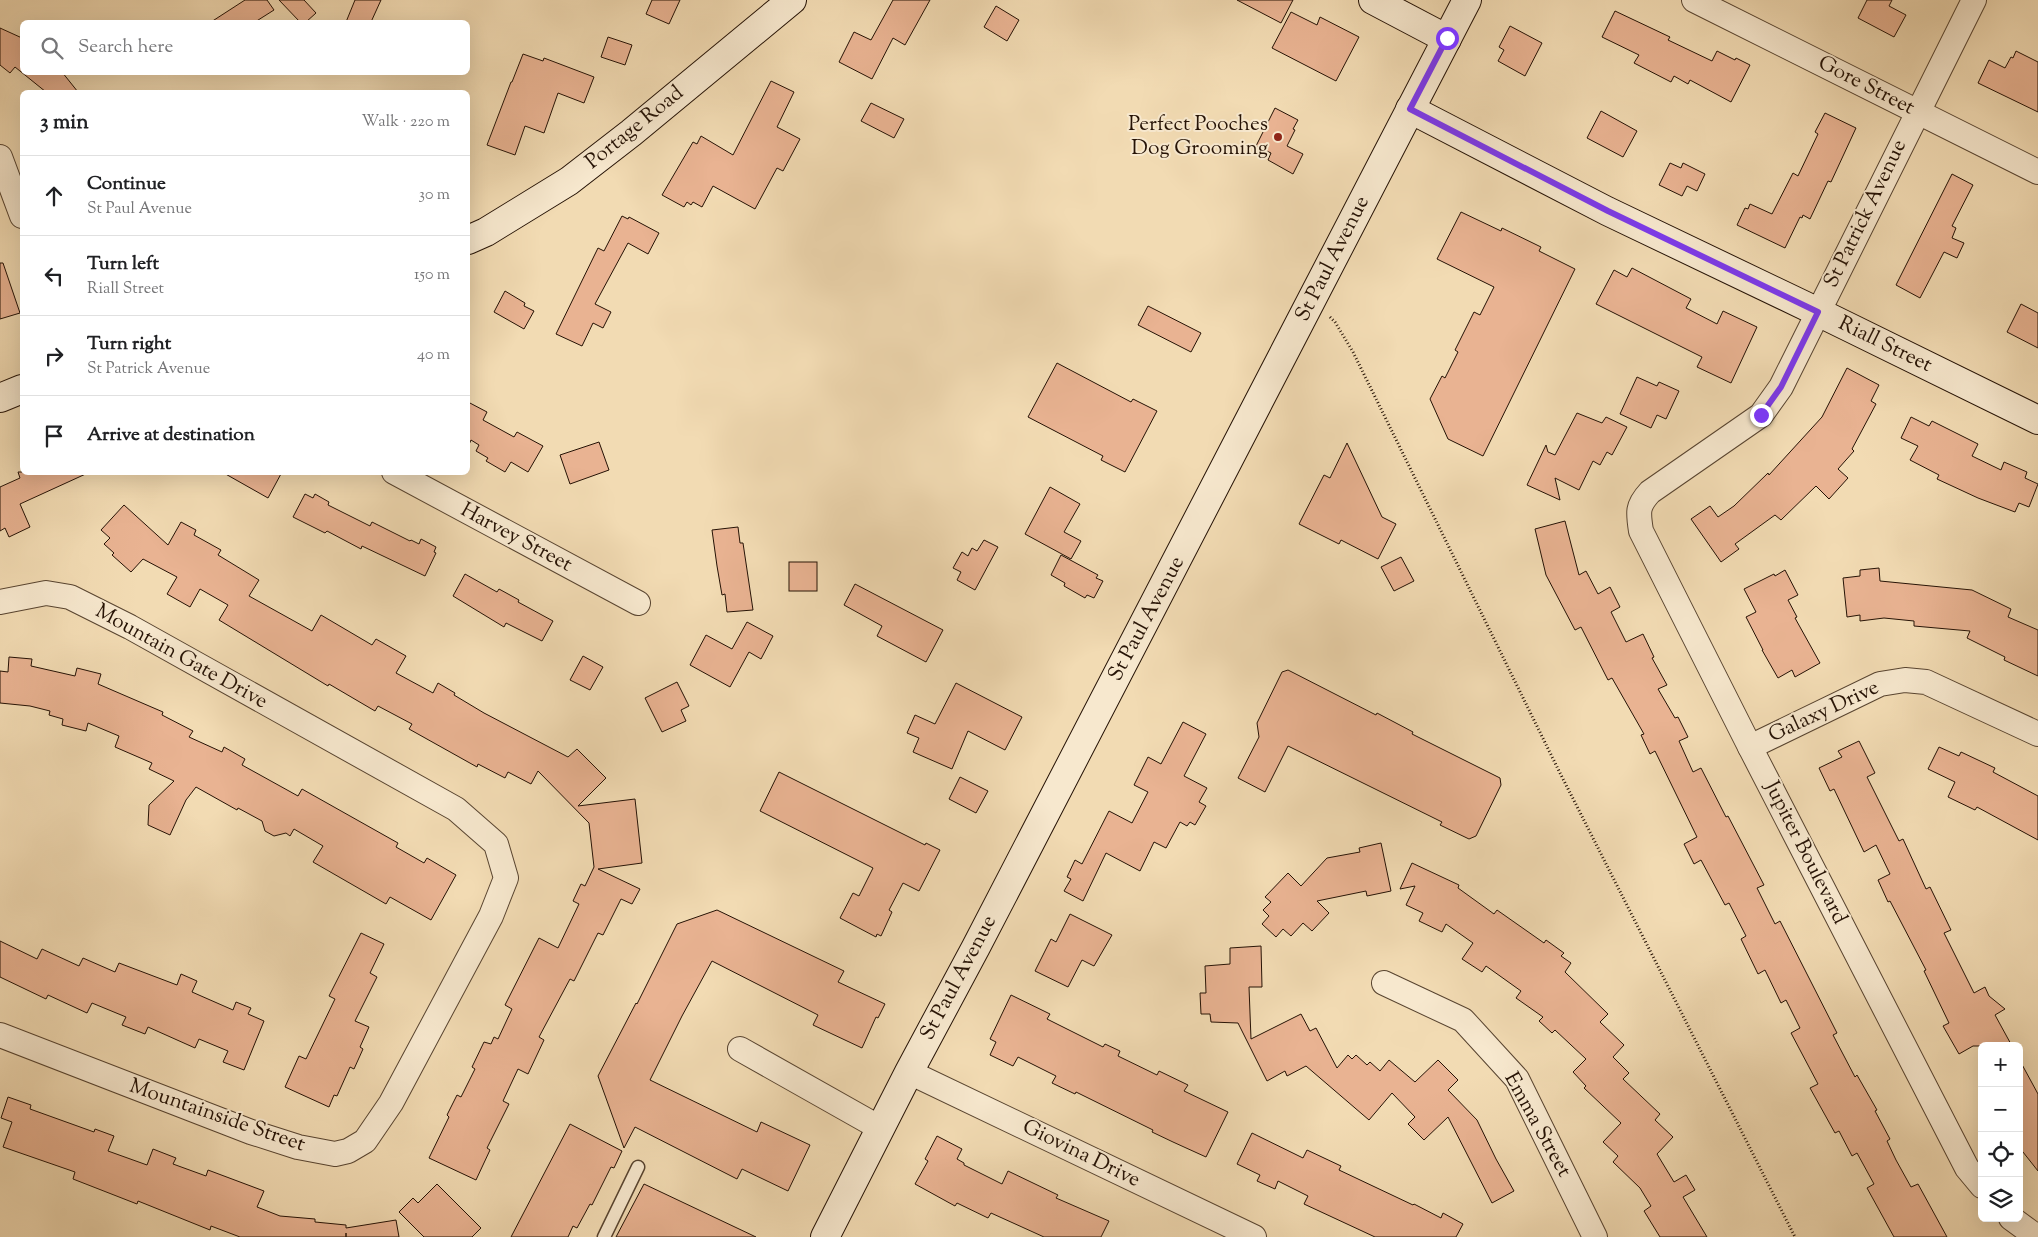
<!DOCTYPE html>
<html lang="en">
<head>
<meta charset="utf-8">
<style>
  body { margin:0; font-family:"Sorts Mill Goudy",serif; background:#f6f6f6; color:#202124 }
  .controls { position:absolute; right:15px; bottom:15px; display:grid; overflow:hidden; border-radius:8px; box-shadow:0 5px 20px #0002 }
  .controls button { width:45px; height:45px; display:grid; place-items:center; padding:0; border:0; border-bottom:1px solid #e0e0e0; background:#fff; color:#202124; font:25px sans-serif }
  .stop { position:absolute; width:15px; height:15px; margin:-11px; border:4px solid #7c3aed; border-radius:50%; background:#fff }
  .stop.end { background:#7c3aed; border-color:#fff; box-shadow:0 1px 5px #0008 }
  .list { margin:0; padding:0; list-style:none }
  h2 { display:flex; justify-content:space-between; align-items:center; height:65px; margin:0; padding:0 20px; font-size:21px }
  h2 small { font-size:16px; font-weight:400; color:#757577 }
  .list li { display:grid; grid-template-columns:32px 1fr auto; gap:15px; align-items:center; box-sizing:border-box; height:80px; padding:0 20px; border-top:1px solid #e0e0e0 }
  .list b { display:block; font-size:19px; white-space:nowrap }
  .list p { margin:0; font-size:16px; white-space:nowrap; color:#757577 }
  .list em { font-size:16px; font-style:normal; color:#757577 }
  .icon { flex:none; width:28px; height:28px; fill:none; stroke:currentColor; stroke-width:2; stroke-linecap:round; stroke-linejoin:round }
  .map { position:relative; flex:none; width:2038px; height:1237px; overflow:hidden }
  .search { position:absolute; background:#fff; box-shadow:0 5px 20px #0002; left:20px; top:20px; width:450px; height:55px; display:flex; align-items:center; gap:12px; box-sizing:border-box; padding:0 18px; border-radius:8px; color:#757577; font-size:19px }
  .panel { position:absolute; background:#fff; box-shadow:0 5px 20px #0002; left:20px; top:90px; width:450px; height:385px; border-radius:8px }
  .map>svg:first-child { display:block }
  .building { fill:#e9b392; stroke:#251205 }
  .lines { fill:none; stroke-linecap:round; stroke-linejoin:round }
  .lane-casing { stroke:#584430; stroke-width:15 }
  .street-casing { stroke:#584430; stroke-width:26 }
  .secondary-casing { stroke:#251205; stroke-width:30 }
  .path { stroke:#251205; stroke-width:3; stroke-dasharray:1 2.5; stroke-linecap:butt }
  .lane { stroke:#f7e8ce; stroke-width:12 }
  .street { stroke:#f7e8ce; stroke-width:24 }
  .secondary { stroke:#f7e8ce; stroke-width:28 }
  .route { stroke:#7c3aed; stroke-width:6 }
  .poi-dot { fill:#8f2418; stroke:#f7e8ce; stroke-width:2 }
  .labels { text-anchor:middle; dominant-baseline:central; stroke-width:4; stroke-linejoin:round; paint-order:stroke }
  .street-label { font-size:21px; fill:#251205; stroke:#f7e8ce }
  .poi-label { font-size:21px; fill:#251205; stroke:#f7e8ce; text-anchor:end }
</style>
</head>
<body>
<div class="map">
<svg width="2038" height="1237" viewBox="0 0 2038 1237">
  <rect width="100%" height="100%" fill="#f2dbb3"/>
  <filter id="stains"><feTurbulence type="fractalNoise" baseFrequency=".004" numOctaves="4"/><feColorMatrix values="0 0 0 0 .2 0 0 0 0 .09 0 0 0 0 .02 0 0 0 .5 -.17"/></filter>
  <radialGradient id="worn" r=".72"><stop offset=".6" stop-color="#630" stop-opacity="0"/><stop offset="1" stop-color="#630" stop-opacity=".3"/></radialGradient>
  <g class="building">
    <polygon points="245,0 267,0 274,10 255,22 211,22"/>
    <polygon points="279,0 304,0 316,13 306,22 300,22"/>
    <polygon points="355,0 381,0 371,22 346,22"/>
    <polygon points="652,0 680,0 669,24 646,14"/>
    <polygon points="893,0 930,0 905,45 893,38 872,79 839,62 854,32 871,40"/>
    <polygon points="1237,0 1293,0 1281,23"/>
    <polygon points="1867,0 1892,0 1889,6 1906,15 1894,37 1858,18"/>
    <polygon points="996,6 1019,20 1007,41 984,27"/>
    <polygon points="1615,11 1670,37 1668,40 1712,61 1717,51 1735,60 1736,58 1750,65 1731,102 1690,80 1688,84 1674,76 1671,82 1634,63 1639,55 1602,37"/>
    <polygon points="1291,12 1317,25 1320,17 1359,37 1336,81 1272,48"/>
    <polygon points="1510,26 1542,43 1525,76 1498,61 1504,50 1499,47"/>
    <polygon points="0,28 22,38 22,72 62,72 78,92 46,92 15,67 10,73 0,65"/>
    <polygon points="608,37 632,45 625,65 601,57"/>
    <polygon points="2016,51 2038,62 2038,112 1978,83 1989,60 2005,68 2011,57 2013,58"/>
    <polygon points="523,54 543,61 544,58 594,77 584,103 558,93 544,133 525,126 515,155 487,145 511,82 512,82"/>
    <polygon points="771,81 794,92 777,127 800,139 783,171 777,168 755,209 713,186 702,207 693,202 691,205 687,202 684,207 662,195 693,142 697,144 701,136 733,155"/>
    <polygon points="871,103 904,119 894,138 861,121"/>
    <polygon points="1275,108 1298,120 1293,129 1295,130 1287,146 1303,154 1293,174 1268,160 1271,153 1256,146"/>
    <polygon points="1601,111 1637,131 1623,157 1587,138"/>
    <polygon points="1825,113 1856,128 1831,182 1828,181 1810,219 1803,215 1802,218 1800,217 1785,248 1737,225 1745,208 1748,209 1750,204 1772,214 1793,173 1798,176 1818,134 1815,132"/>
    <polygon points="1670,163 1681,168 1683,163 1705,174 1697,191 1687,186 1682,196 1659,185"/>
    <polygon points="1952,174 1973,185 1952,226 1956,228 1952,238 1964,243 1957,258 1944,252 1920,298 1896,285"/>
    <polygon points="1461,212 1501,231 1502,228 1541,247 1539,251 1575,269 1483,456 1448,439 1430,399 1442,376 1445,378 1458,352 1455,350 1474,312 1480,315 1494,287 1437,259"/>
    <polygon points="622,216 628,219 629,217 659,233 648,254 628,243 595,304 611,312 603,328 593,323 582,346 556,334 598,248 604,251"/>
    <polygon points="0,263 3,263 20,313 0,319"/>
    <polygon points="1632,268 1691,299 1686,308 1717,324 1723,311 1757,327 1731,383 1697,367 1702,357 1596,304 1614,270 1627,277"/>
    <polygon points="505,291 525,303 524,306 534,311 524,329 494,312"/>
    <polygon points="2021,304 2038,313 2038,348 2007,332"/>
    <polygon points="1148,306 1201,333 1191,352 1138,325"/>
    <polygon points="1057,363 1131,402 1133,399 1157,411 1125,472 1101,460 1103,456 1028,417"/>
    <polygon points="1847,368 1879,385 1871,401 1876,404 1852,449 1854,451 1838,469 1848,478 1829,499 1816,486 1781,520 1775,515 1735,544 1739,549 1721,562 1691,519 1710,506 1718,517 1734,506 1768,473 1769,475 1822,417"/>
    <polygon points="1637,377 1657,386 1659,382 1679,391 1666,419 1657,415 1651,428 1620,414"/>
    <polygon points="468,402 487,412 483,420 514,437 517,432 543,446 528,472 511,462 505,472 486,461 488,458 476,451 479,445 471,440 468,447"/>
    <polygon points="1577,413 1602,423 1606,417 1627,427 1612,455 1607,452 1600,465 1593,461 1579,490 1555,478 1560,500 1527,485 1546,445 1548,452 1555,455"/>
    <polygon points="1911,417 1929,426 1932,421 1978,444 1972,456 2001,470 2004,462 2027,472 2025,478 2038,484 2029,507 2019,503 2015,512 1978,498 1937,479 1939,475 1910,460 1918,446 1901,438"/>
    <polygon points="599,442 609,470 570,484 560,455"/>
    <polygon points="1347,443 1382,517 1396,524 1378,559 1341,540 1339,544 1299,524 1324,475 1330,478"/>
    <polygon points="18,472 90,472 20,504 30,527 9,537 5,528 0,531 0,487 20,478"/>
    <polygon points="222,472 282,472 268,498"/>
    <polygon points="1050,487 1080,504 1064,532 1081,541 1071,559 1025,534"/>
    <polygon points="305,494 313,498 315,494 329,502 328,505 370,526 372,522 410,541 411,540 419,544 421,539 436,547 434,552 436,553 425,576 362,546 361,549 327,531 325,533 293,517"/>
    <polygon points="124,505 168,545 181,522 196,530 194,535 221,550 218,555 259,580 249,596 312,631 321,615 372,645 376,639 406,656 396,673 433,693 438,683 455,693 454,695 484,713 568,757 577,749 606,778 578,806 635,799 642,863 598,869 640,889 632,904 621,899 603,935 598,933 574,981 570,979 539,1037 544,1040 528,1074 518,1069 503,1101 509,1104 487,1148 490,1150 476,1180 429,1158 449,1117 447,1115 457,1095 461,1097 475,1069 472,1067 484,1042 491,1044 494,1037 498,1039 512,1009 505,1005 539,938 558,948 579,904 573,901 581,884 585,886 594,867 589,823 538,771 531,784 508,772 505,778 478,764 477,767 409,729 412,724 378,706 375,711 329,684 328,686 219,620 228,605 200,589 190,607 167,594 177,577 143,559 131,572 112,555 114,553 104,544 110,538 101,530"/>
    <polygon points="1565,521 1579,575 1586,571 1598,594 1610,587 1620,607 1611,612 1626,642 1643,634 1654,657 1652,658 1667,685 1658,689 1675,718 1678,717 1688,737 1679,741 1693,772 1701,768 1726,817 1728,816 1764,885 1757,888 1775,924 1780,921 1837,1033 1833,1035 1855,1077 1857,1075 1877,1110 1875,1111 1890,1139 1887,1141 1896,1160 1911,1187 1918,1184 1947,1237 1894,1237 1867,1188 1874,1184 1857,1153 1852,1156 1839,1131 1835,1133 1810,1088 1818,1084 1791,1033 1800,1028 1786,1000 1781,1003 1765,970 1758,974 1741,939 1746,936 1729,903 1725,905 1701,860 1694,864 1684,844 1697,837 1655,751 1650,754 1641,735 1644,734 1612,678 1608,680 1581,627 1575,630 1546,575 1535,529"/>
    <polygon points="738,527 740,543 743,543 753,610 727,612 725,594 722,595 717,566 712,530"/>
    <polygon points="984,540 998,547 975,590 957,580 961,572 953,568 962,552 968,556 972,548 977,551"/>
    <polygon points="1061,555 1098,575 1096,578 1103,581 1094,598 1087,595 1085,598 1064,586 1065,583 1051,575"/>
    <polygon points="1401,557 1414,581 1394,591 1381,567"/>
    <rect x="789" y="562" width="28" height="29"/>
    <polygon points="1879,568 1880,581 1972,590 2011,609 2008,617 2038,630 2038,676 2004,660 2005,657 1967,638 1970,631 1914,626 1914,621 1884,618 1860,621 1860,615 1847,617 1843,578 1860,576 1860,570"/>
    <polygon points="1785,570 1798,595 1788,600 1797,617 1795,618 1820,663 1795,677 1792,670 1778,678 1762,650 1763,650 1746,617 1756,612 1744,589 1774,574 1775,576"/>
    <polygon points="465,574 497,592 499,589 519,600 518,602 553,621 542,641 506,623 504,627 453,596"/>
    <polygon points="855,584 943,630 926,662 877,636 882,626 844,605"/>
    <polygon points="747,622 773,636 761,659 749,652 730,687 690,665 706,635 732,649"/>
    <polygon points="583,656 603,667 590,690 570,680"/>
    <polygon points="9,657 32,659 31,666 75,676 77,668 101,674 98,684 163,712 162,715 193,731 189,737 222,752 224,747 245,759 242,765 298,796 302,789 398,843 396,847 424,863 427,858 456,875 431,920 390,897 386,904 313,862 323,846 294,829 290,836 286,833 274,836 265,831 262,821 238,808 237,810 196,787 186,800 170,835 148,825 149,805 174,781 149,769 152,763 115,747 119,736 88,723 86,731 62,725 63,719 49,715 50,711 30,706 0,703 0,671 8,672"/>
    <polygon points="1288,670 1376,715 1377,713 1413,732 1412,734 1500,778 1501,785 1476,836 1469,839 1440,825 1442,822 1288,746 1265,792 1238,778 1259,737 1257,723 1282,672"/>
    <polygon points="677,682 689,706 681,710 686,721 662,732 645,698"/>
    <polygon points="956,683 1022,717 1005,750 968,731 952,769 913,752 919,738 907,733 915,715 935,724"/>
    <polygon points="1183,722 1206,734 1184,776 1207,788 1199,802 1206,806 1195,825 1190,822 1187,826 1180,822 1166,848 1154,842 1140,871 1106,853 1083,901 1064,891 1071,879 1067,877 1075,860 1082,864 1109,811 1132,823 1148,792 1134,785 1148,757 1161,764"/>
    <polygon points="1859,741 1875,773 1867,777 1899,841 1903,839 1926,889 1930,887 1951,930 1944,933 1974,993 1985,987 1989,996 2005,1009 1995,1015 2012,1046 1973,1046 1959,1054 1943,1026 1949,1023 1924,971 1926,970 1890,901 1888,902 1878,880 1890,874 1876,845 1864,852 1834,789 1830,791 1819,768 1842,757 1838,751"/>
    <polygon points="1939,747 1959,756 1961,752 1995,768 1993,772 2038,796 2038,840 1977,807 1975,810 1948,797 1955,782 1928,769"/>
    <polygon points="779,772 925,845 926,843 940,850 919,891 903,883 889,910 892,912 881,936 877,934 876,937 840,918 853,893 859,896 873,868 760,811"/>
    <polygon points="960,777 988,791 976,813 949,799"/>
    <polygon points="1381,843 1391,891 1367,896 1366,891 1317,901 1329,913 1312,931 1303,923 1291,936 1283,929 1276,937 1262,924 1269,916 1263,910 1271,902 1265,897 1288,873 1301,886 1327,858 1360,852 1359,848"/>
    <polygon points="1412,863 1459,885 1458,888 1494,914 1497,910 1544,943 1546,940 1564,953 1561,956 1571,963 1565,972 1608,1014 1600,1022 1624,1045 1613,1057 1629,1073 1623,1079 1660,1114 1655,1120 1673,1137 1657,1154 1674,1182 1686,1175 1695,1190 1683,1197 1707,1237 1660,1237 1644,1211 1651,1206 1640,1188 1613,1162 1618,1156 1603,1142 1621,1123 1584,1088 1586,1086 1573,1072 1586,1059 1555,1030 1552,1033 1539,1021 1543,1017 1516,998 1521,991 1486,966 1482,972 1462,959 1473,943 1446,924 1442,932 1419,921 1423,913 1406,905 1415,886 1400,889"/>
    <polygon points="717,910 844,971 838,982 885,1004 878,1018 876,1017 862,1048 813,1025 818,1015 712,961 682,1016 650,1080 757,1132 761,1122 810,1145 788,1191 742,1169 737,1179 635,1127 624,1148 598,1076 636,1003 637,1004 677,924"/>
    <polygon points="1070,914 1112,935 1094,966 1082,960 1068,987 1035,971 1051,939 1056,942"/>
    <polygon points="361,933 384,944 370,973 377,977 355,1021 369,1027 360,1047 363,1049 354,1069 350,1067 337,1096 334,1095 329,1107 285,1087 299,1056 306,1059 335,999 329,996"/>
    <polygon points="0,941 37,959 42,949 79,966 83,958 115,972 119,963 177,985 181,974 197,981 192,992 233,1010 236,1002 251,1008 248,1014 264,1021 244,1070 223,1062 228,1051 199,1039 195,1048 148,1027 145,1034 122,1025 126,1017 92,1003 87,1013 48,995 46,999 0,977"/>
    <polygon points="1261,946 1262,987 1249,987 1251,1039 1301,1014 1310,1031 1316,1028 1337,1068 1348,1055 1352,1059 1356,1055 1367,1065 1370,1062 1380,1071 1389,1060 1415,1082 1438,1060 1458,1080 1448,1090 1477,1120 1496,1159 1514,1191 1492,1203 1448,1117 1424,1140 1408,1124 1415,1117 1392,1093 1369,1120 1306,1066 1287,1076 1285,1071 1267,1081 1238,1023 1211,1022 1210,1014 1201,1014 1200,993 1206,993 1205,966 1230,964 1230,948"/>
    <polygon points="1011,995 1050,1014 1047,1019 1103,1047 1105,1044 1120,1051 1118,1056 1157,1075 1159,1071 1188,1085 1184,1091 1228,1112 1206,1157 1173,1142 1152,1132 1153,1130 1076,1092 1075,1094 1052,1083 1056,1076 1018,1057 1013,1066 990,1055 996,1042 990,1039"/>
    <polygon points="2019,1059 2038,1094 2038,1171 2019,1147"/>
    <polygon points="8,1097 31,1105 30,1109 94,1132 95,1129 114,1136 108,1151 147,1165 153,1149 176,1158 173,1164 206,1176 208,1170 264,1191 257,1207 280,1216 315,1219 315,1222 346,1225 346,1228 396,1220 399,1237 346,1237 346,1233 346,1237 240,1237 211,1226 210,1230 138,1201 137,1204 73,1179 75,1172 3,1147 12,1122 1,1118"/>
    <polygon points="570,1124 622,1151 614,1168 611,1167 592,1205 590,1204 577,1228 573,1226 568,1237 511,1237"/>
    <polygon points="1252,1133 1303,1158 1307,1150 1341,1166 1339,1170 1413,1205 1414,1204 1441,1218 1443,1213 1463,1224 1456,1237 1375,1237 1304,1204 1308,1196 1278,1181 1275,1189 1257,1181 1260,1175 1237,1164"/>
    <polygon points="937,1136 962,1149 957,1159 964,1163 964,1165 1002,1184 1008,1171 1058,1195 1056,1198 1109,1221 1101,1237 1044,1237 991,1213 988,1218 957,1203 955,1206 915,1184 928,1161 925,1159"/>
    <polygon points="437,1184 481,1228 472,1237 424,1237 399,1212 413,1198 418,1203"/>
    <polygon points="644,1184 756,1237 616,1237"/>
  </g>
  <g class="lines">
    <defs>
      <polyline id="lane" points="604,1237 638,1167"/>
      <g id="street">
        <polyline points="1694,0 2038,172"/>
        <path d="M 1974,0 L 1781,387 L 1761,415 L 1650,492 C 1637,506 1638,512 1641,531 L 1750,747 L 1967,1168 L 1982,1186"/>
        <polyline points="0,157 22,216"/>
        <polyline points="394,472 638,603"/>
        <polyline points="0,602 46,593 70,597 130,627 456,809 496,844 506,878 491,916 391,1103 365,1141 348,1151 335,1154 298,1147 251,1132 0,1035"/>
        <polyline points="1750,747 1880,684 1905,680 1926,682 2038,734"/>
        <polyline points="1384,983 1463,1020 1517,1079 1595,1237"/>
        <polyline points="740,1049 880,1128"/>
        <polyline points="909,1072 1254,1237"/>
        <polyline points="2011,1218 2037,1237"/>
      </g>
      <g id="secondary">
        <polyline points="1373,0 1447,39"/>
        <polyline points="1410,109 1607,211 1818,312 2038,420"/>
        <polyline points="468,240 486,232 569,181 631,133 792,0"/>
        <polyline points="0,398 22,389"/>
        <polyline points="825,1237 909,1072 976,947 1467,0"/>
      </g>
    </defs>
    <use href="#lane" class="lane-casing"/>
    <use href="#street" class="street-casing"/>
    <use href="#secondary" class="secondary-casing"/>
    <polyline class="path" points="1330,317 1335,322 1353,352 1559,771 1795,1237"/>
    <use href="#lane" class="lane"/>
    <use href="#street" class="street"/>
    <use href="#secondary" class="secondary"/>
  </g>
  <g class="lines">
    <polyline class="route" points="1447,38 1410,109 1608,211 1818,312 1781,387 1761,415"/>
  </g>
  <circle class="poi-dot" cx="1278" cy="137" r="5"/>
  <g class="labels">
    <g class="street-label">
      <text transform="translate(1866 86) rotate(27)">Gore Street</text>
      <text transform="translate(635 128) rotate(-39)">Portage Road</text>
      <text transform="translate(1866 214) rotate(-64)">St Patrick Avenue</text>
      <text transform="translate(1333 259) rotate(-63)">St Paul Avenue</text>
      <text transform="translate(1885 345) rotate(26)">Riall Street</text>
      <text transform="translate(516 538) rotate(28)">Harvey Street</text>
      <text transform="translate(1147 619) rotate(-62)">St Paul Avenue</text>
      <text transform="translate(181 657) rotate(29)">Mountain Gate Drive</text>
      <text transform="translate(1824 712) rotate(-25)">Galaxy Drive</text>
      <text transform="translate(1805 853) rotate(63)">Jupiter Boulevard</text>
      <text transform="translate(959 978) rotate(-62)">St Paul Avenue</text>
      <text transform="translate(217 1116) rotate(19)">Mountainside Street</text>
      <text transform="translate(1537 1125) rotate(61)">Emma Street</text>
      <text transform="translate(1081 1154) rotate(26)">Giovina Drive</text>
    </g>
    <g class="poi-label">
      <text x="1268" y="125">Perfect Pooches<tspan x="1268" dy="24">Dog Grooming</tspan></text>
    </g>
  </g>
  <rect width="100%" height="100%" filter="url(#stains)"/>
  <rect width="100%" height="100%" fill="url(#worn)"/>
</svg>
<div class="controls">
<button>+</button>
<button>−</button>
<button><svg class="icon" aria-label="locate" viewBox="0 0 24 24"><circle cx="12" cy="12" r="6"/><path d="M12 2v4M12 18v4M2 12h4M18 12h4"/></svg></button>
<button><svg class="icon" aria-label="layers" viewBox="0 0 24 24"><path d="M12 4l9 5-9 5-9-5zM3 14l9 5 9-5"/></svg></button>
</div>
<div class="stop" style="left:1447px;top:38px"></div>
<div class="stop end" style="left:1761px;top:415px"></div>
<div class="search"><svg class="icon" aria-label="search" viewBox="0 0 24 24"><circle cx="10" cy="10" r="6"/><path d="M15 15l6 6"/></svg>Search here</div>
<section class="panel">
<h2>3 min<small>Walk · 220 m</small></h2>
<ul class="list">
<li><svg class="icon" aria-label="ahead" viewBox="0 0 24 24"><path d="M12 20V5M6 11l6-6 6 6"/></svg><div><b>Continue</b><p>St Paul Avenue</p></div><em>30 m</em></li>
<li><svg class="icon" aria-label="left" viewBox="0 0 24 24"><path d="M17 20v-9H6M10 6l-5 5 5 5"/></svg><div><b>Turn left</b><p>Riall Street</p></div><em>150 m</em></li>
<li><svg class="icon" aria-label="right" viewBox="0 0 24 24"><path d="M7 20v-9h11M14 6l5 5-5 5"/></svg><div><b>Turn right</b><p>St Patrick Avenue</p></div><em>40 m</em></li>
<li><svg class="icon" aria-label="arrive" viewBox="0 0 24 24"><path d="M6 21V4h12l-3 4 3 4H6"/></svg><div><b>Arrive at destination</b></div></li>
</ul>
</section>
</div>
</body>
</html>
